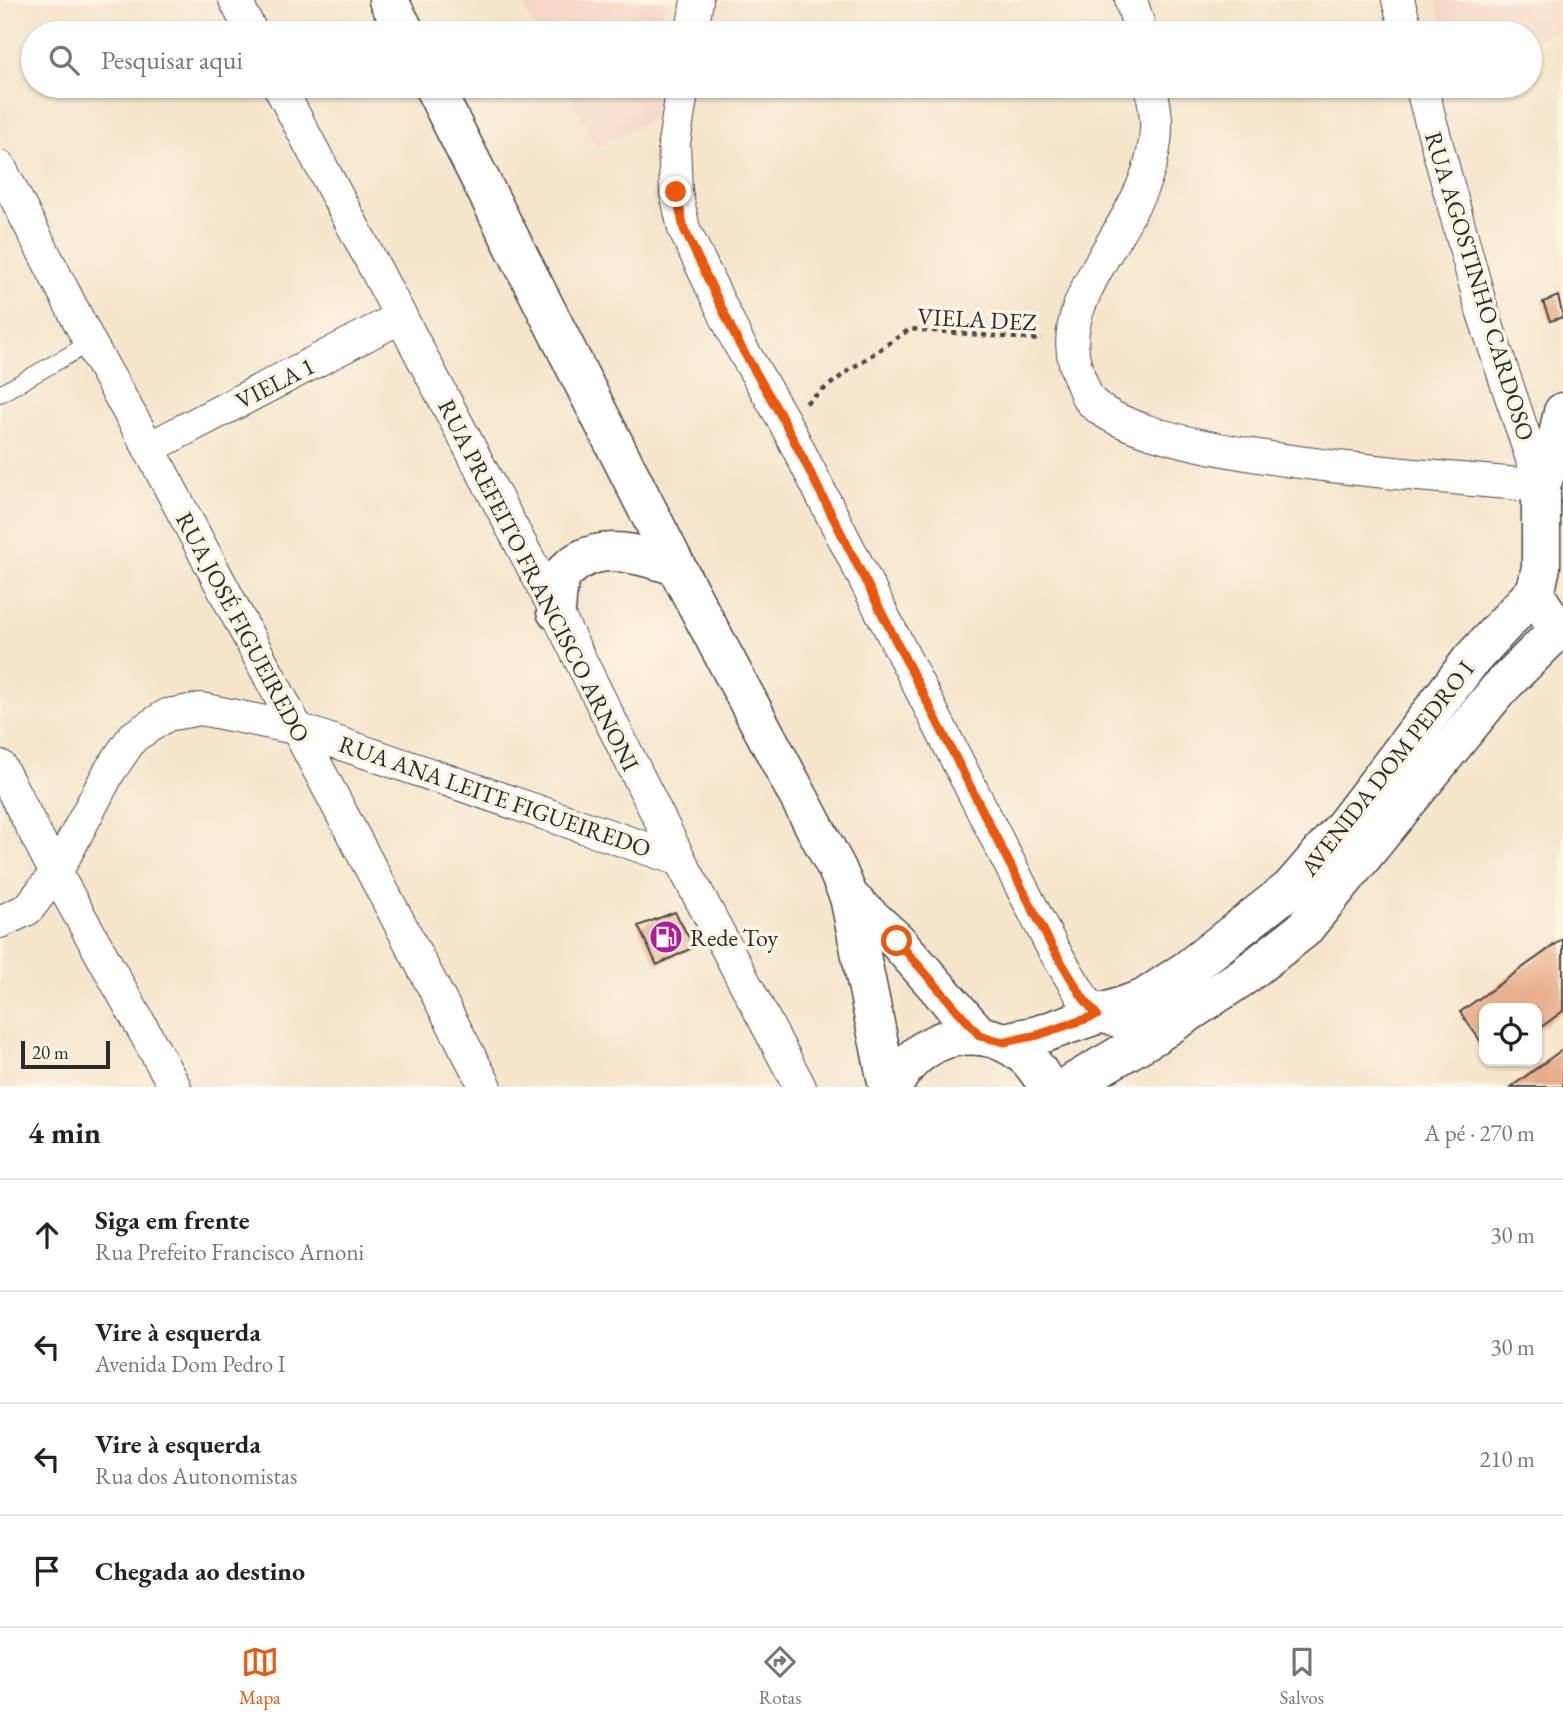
<!DOCTYPE html>
<html lang="pt">
<head>
<meta charset="utf-8">
<style>
  body { margin:0; font-family:"EB Garamond",serif; background:#f6f6f6; color:#222 }
  .controls { position:absolute; right:21px; bottom:21px; display:grid; overflow:hidden; border-radius:14px; box-shadow:0 2px 5px #0004 }
  .controls button { width:63px; height:63px; display:grid; place-items:center; padding:0; border:0; border-bottom:2px solid #e0e0e0; background:#fff; color:#222; font:35px sans-serif }
  .scale { position:absolute; left:21px; bottom:18px; width:89px; box-sizing:border-box; padding-left:7px; border:4px solid #2b2b2b; border-top:0; font-size:19px; line-height:24px; white-space:nowrap; color:#2b2b2b; -webkit-text-stroke:5px #fcf5e5; paint-order:stroke }
  .stop { position:absolute; width:21px; height:21px; margin:-16px; border:5px solid #ea580c; border-radius:50%; background:#fff }
  .stop.end { background:#ea580c; border-color:#fff; box-shadow:0 2px 7px #0008 }
  .list { margin:0; padding:0; list-style:none }
  h2 { display:flex; justify-content:space-between; align-items:center; height:91px; margin:0; padding:0 28px; font-size:30px }
  h2 small { font-size:23px; font-weight:400; color:#767676 }
  .list li { display:grid; grid-template-columns:46px 1fr auto; gap:21px; align-items:center; box-sizing:border-box; height:112px; padding:0 28px; border-top:2px solid #e0e0e0 }
  .list b { display:block; font-size:26px; white-space:nowrap }
  .list p { margin:0; font-size:23px; white-space:nowrap; color:#767676 }
  .list em { font-size:23px; font-style:normal; color:#767676 }
  .icon { flex:none; width:38px; height:38px; fill:none; stroke:currentColor; stroke-width:2; stroke-linecap:round; stroke-linejoin:round }
  .map { position:relative; flex:none; width:1563px; height:1087px; overflow:hidden }
  .search { position:absolute; background:#fff; box-shadow:0 2px 5px #0004; left:21px; right:21px; top:21px; height:77px; display:flex; align-items:center; gap:18px; box-sizing:border-box; padding:0 24px; border-radius:38px; color:#767676; font-size:26px }
  .sheet { height:539px; background:#fff }
  nav { display:flex; justify-content:space-around; align-items:center; box-sizing:border-box; height:98px; border-top:2px solid #e0e0e0; background:#fff; font-size:19px; color:#767676 }
  nav a { display:grid; justify-items:center; gap:4px }
  nav .on { color:#ea580c }
  .map>svg:first-child { display:block }
  .built { fill:#f5d3c2 }
  .building { fill:#e5a783 }
  .lines { fill:none; stroke-linecap:round; stroke-linejoin:round }
  .service-casing { stroke:#494743; stroke-width:18 }
  .minor-casing { stroke:#494743; stroke-width:34 }
  .secondary-casing { stroke:#494743; stroke-width:41 }
  .path { stroke:#494743; stroke-width:4.5; stroke-dasharray:5 5; stroke-linecap:butt }
  .service { stroke:#fff; stroke-width:16 }
  .minor { stroke:#fff; stroke-width:32 }
  .secondary { stroke:#fff; stroke-width:38 }
  .route { stroke:#ea580c; stroke-width:9 }
  .labels { text-anchor:middle; dominant-baseline:central; stroke-width:7; stroke-linejoin:round; paint-order:stroke }
  .street-label { font-size:24px; fill:#2b2b2b; stroke:#fcf5e5 }
  .poi-label { font-size:24px; fill:#2b2b2b; stroke:#fcf5e5; text-anchor:start }
</style>
</head>
<body>
<div class="map">
<svg width="1563" height="1087" viewBox="0 0 1563 1087">
  <rect width="100%" height="100%" fill="#fcf5e5"/>
  <filter id="ink" filterUnits="userSpaceOnUse"><feTurbulence type="fractalNoise" baseFrequency=".0143" numOctaves="2"/><feDisplacementMap in="SourceGraphic" scale="14" xChannelSelector="R" yChannelSelector="G"/><feConvolveMatrix kernelMatrix="1 2 1 2 8 2 1 2 1" color-interpolation-filters="sRGB"/></filter>
  <filter id="wash" filterUnits="userSpaceOnUse"><feTurbulence type="fractalNoise" baseFrequency=".00686" numOctaves="4" result="noise"/><feDisplacementMap in="SourceGraphic" scale="28" xChannelSelector="R" yChannelSelector="G"/><feGaussianBlur stdDeviation="1.57" result="paint"/><feColorMatrix in="noise" values="0 0 0 0 0 0 0 0 0 0 0 0 0 0 0 0 0 1.4 0 .05"/><feComposite in="paint" operator="in"/></filter>
  <g filter="url(#wash)">
    <rect width="100%" height="100%" fill="#f5e5cb"/>
    <g class="built">
      <polygon points="521,0 665,0 662,33 538,33"/>
      <polygon points="1436,0 1563,0 1563,31 1530,39 1530,33 1444,33"/>
      <polygon points="565,86 657,86 654,118 597,147"/>
    </g>
    <g id="blocks">
      <g class="building">
        <polygon points="1558,296 1563,317 1550,321 1543,302"/>
        <polygon points="675,912 694,947 657,965 638,926"/>
        <polygon points="1563,939 1563,1011 1537,1030 1537,1008 1484,1008 1484,1046 1460,1012"/>
        <polygon points="1563,1049 1563,1087 1511,1087"/>
      </g>
    </g>
  </g>
  <g filter="url(#ink)">
    <use href="#blocks" fill-opacity="0" stroke="#494743" stroke-width="2"/>
    <g class="lines">
      <defs>
        <polyline id="service" points="0,394 90,343"/>
        <g id="minor">
          <polyline points="235,0 252,33"/>
          <polyline points="1131,0 1141,33"/>
          <polyline points="1398,0 1407,33"/>
          <polyline points="692,33 697,0"/>
          <polyline points="279,86 556,611 680,860 800,1087"/>
          <polyline points="683,86 674,143 676,192 684,229 738,342 784,421 1052,947 1083,998 1097,1015 1158,1033"/>
          <path d="M 1151,86 C 1153,99 1157,114 1156,128 C 1155,195 1101,247 1079,307 C 1069,335 1070,356 1082,384 C 1084,388 1085,394 1088,398 C 1136,461 1456,477 1541,486 L 1482,310 L 1421,86"/>
          <polyline points="0,167 90,343 149,448 486,1087"/>
          <polyline points="149,448 401,317"/>
          <polyline points="0,766 56,873 175,1087"/>
          <polyline points="0,922 28,909 56,873 109,772 133,737 167,715 201,709 295,728 680,860"/>
        </g>
        <g id="secondary">
          <polyline points="388,0 406,33"/>
          <polyline points="433,86 676,566 837,869 849,897 888,1087"/>
          <path d="M 556,611 C 557,601 557,588 561,578 C 564,571 573,564 580,560 C 611,543 645,557 676,566"/>
          <polyline points="1547,613 1538,599 1536,590 1541,567 1541,486 1557,439 1563,412"/>
          <polyline points="849,897 897,941 980,1036"/>
          <polyline points="1004,1042 1038,1035 1143,999 1188,969 1291,888 1342,829 1471,660 1536,590"/>
          <path d="M 893,1087 C 925,1019 1016,1018 1047,1087"/>
          <polyline points="1066,1087 1158,1033 1244,976 1303,930 1498,690 1563,625"/>
        </g>
      </defs>
      <use href="#service" class="service-casing"/>
      <use href="#minor" class="minor-casing"/>
      <use href="#secondary" class="secondary-casing"/>
      <polyline class="path" points="806,403 848,371 910,329 1042,340"/>
      <use href="#service" class="service"/>
      <use href="#minor" class="minor"/>
      <use href="#secondary" class="secondary"/>
    </g>
  </g>
  <g class="lines" filter="url(#ink)">
    <polyline class="route" points="676,192 684,229 738,342 784,421 1052,947 1083,998 1097,1015 1038,1035 1004,1042 980,1036 897,941"/>
  </g>
  <defs>
    <symbol id="fuel-disc" viewBox="-11 -11 22 22"><circle r="9.5" fill="#b5179e" stroke="#fcf5e5"/><path d="M-5.5-6h7V0h2V4h1.3V-2.5L3-4.5l.8-.8L6-3V5H2.5V1h-1V6h-7ZM-4.2-4.7v3.2H.2V-4.7Z" fill="#fff"/></symbol>
  </defs>
  <g fill-rule="evenodd">
    <use href="#fuel-disc" x="647" y="918" width="38" height="38"/>
  </g>
  <g class="labels">
    <g class="street-label">
      <text transform="translate(1480 286) rotate(73)">RUA AGOSTINHO CARDOSO</text>
      <text transform="translate(977 319) rotate(3)">VIELA DEZ</text>
      <text transform="translate(275 383) rotate(-27)">VIELA 1</text>
      <text transform="translate(539 585) rotate(63)">RUA PREFEITO FRANCISCO ARNONI</text>
      <text transform="translate(243 627) rotate(62)">RUA JOSÉ FIGUEIREDO</text>
      <text transform="translate(1387 768) rotate(-52)">AVENIDA DOM PEDRO I</text>
      <text transform="translate(495 796) rotate(19)">RUA ANA LEITE FIGUEIREDO</text>
    </g>
    <g class="poi-label">
      <text x="690" y="937">Rede Toy</text>
    </g>
  </g>
</svg>
<div class="controls">
<button><svg class="icon" aria-label="locate" viewBox="0 0 24 24"><circle cx="12" cy="12" r="6"/><path d="M12 2v4M12 18v4M2 12h4M18 12h4"/></svg></button>
</div>
<div class="scale">20 m</div>
<div class="stop" style="left:897px;top:941px"></div>
<div class="stop end" style="left:676px;top:192px"></div>
<div class="search"><svg class="icon" aria-label="search" viewBox="0 0 24 24"><circle cx="10" cy="10" r="6"/><path d="M15 15l6 6"/></svg>Pesquisar aqui</div>
</div>
<section class="sheet">
<h2>4 min<small>A pé · 270 m</small></h2>
<ul class="list">
<li><svg class="icon" aria-label="ahead" viewBox="0 0 24 24"><path d="M12 20V5M6 11l6-6 6 6"/></svg><div><b>Siga em frente</b><p>Rua Prefeito Francisco Arnoni</p></div><em>30 m</em></li>
<li><svg class="icon" aria-label="left" viewBox="0 0 24 24"><path d="M17 20v-9H6M10 6l-5 5 5 5"/></svg><div><b>Vire à esquerda</b><p>Avenida Dom Pedro I</p></div><em>30 m</em></li>
<li><svg class="icon" aria-label="left" viewBox="0 0 24 24"><path d="M17 20v-9H6M10 6l-5 5 5 5"/></svg><div><b>Vire à esquerda</b><p>Rua dos Autonomistas</p></div><em>210 m</em></li>
<li><svg class="icon" aria-label="arrive" viewBox="0 0 24 24"><path d="M6 21V4h12l-3 4 3 4H6"/></svg><div><b>Chegada ao destino</b></div></li>
</ul>
</section>
<nav>
<a class="on"><svg class="icon" aria-label="map" viewBox="0 0 24 24"><path d="M3 6l6-2 6 2 6-2v14l-6 2-6-2-6 2zM9 4v14M15 6v14"/></svg>Mapa</a>
<a><svg class="icon" aria-label="directions" viewBox="0 0 24 24"><path d="M12 3l9 9-9 9-9-9zM9 14v-3h6M13 9l2 2-2 2"/></svg>Rotas</a>
<a><svg class="icon" aria-label="saved" viewBox="0 0 24 24"><path d="M7 4h10v16l-5-4-5 4z"/></svg>Salvos</a>
</nav>
</body>
</html>
